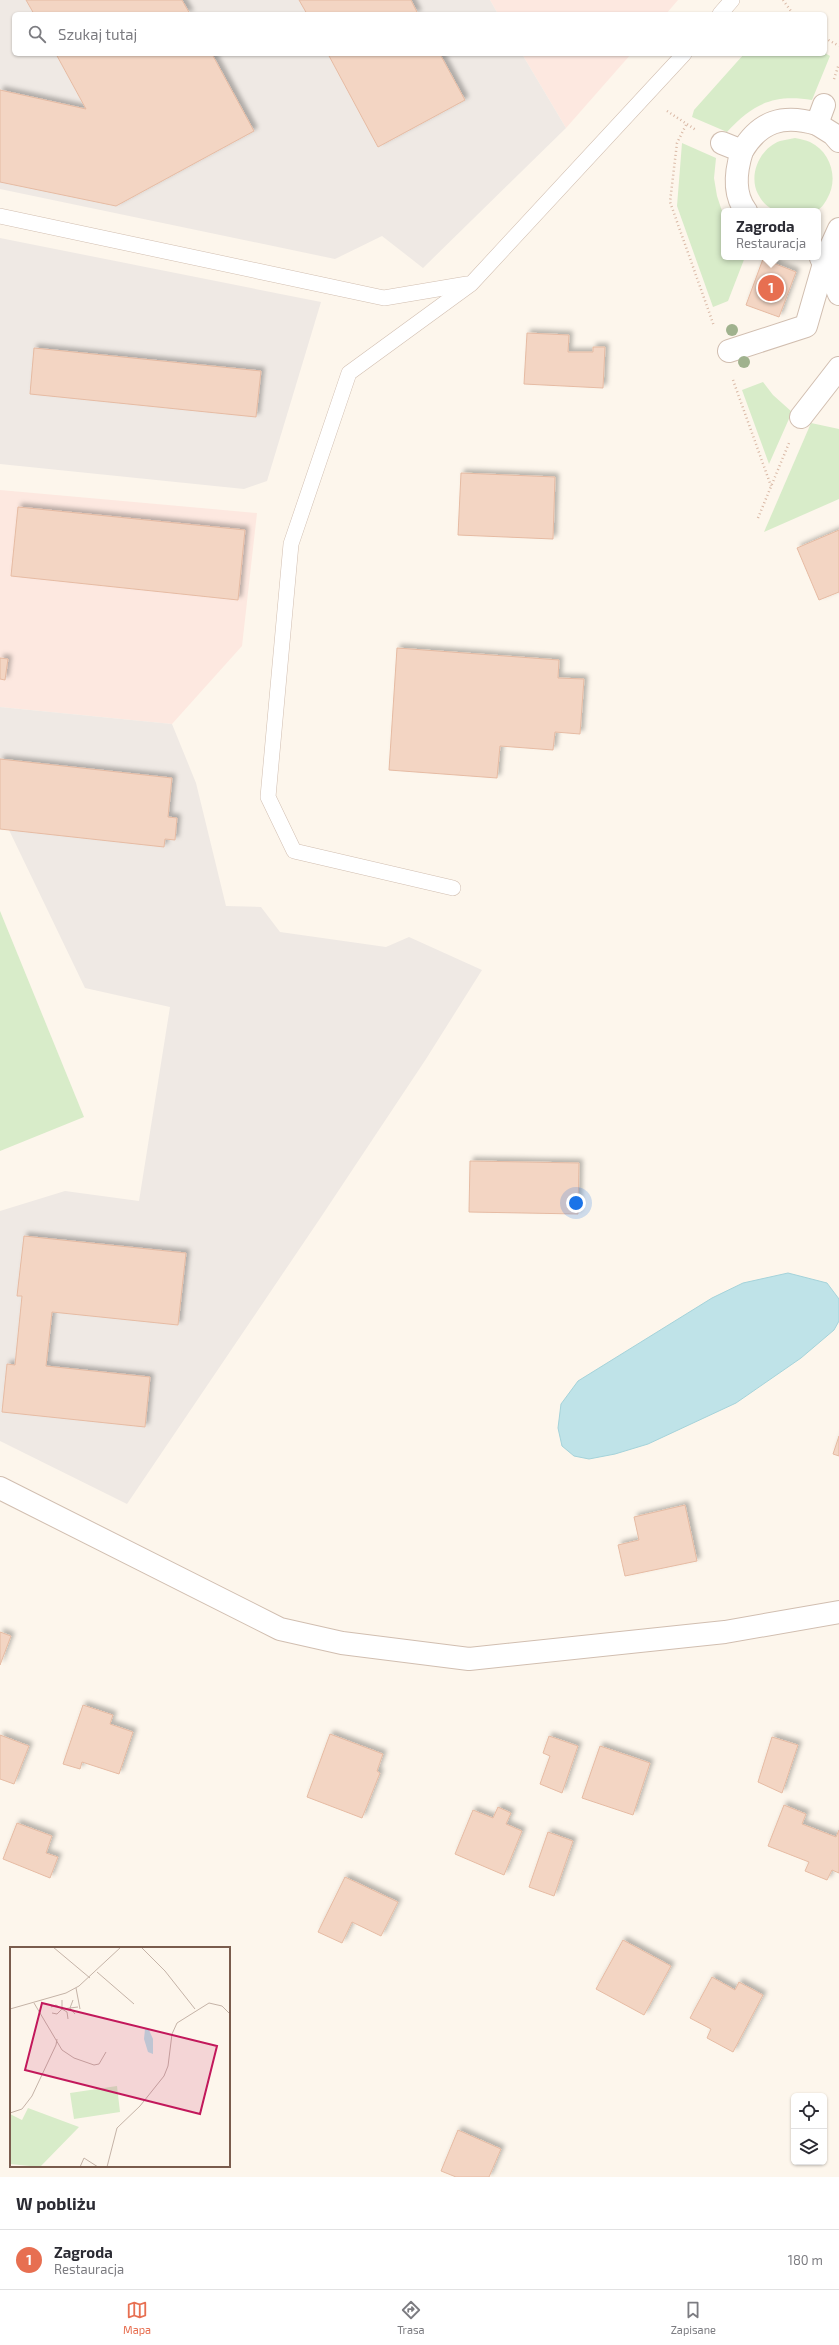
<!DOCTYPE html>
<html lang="pl">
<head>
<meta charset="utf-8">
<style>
  body { margin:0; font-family:"Exo 2",sans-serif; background:#f2f2f3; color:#2b2b33 }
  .controls { position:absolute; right:12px; bottom:12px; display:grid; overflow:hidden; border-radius:6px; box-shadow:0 1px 3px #0004 }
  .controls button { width:36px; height:36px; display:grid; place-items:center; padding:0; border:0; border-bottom:1px solid #e1e1e2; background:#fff; color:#2b2b33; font:20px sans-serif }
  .you { position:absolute; left:576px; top:1203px; width:14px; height:14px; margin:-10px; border:3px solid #fff; border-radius:50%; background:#1a73e8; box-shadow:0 0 0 6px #1a73e833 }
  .badge { display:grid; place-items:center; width:26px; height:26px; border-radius:50%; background:#e76f51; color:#fff; font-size:13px; font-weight:700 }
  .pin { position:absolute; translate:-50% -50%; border:2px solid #fff; box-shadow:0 1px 4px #0006 }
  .popup { position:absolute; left:721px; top:208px; width:100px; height:52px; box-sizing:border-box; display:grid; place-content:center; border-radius:6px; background:#fff; filter:drop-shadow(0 1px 3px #0005); font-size:13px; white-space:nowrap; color:#7c7c81 }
  .popup b { font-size:15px; color:#2b2b33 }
  .popup::after { content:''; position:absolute; left:50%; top:100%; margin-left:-8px; border:8px solid transparent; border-top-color:#fff }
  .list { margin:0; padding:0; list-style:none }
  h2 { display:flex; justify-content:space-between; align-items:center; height:52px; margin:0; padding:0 16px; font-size:17px }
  h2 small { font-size:13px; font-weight:400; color:#7c7c81 }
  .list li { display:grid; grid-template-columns:26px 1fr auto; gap:12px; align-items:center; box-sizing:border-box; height:60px; padding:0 16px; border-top:1px solid #e1e1e2 }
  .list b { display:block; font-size:15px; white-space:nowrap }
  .list p { margin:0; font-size:13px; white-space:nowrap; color:#7c7c81 }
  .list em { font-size:13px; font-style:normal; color:#7c7c81 }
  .icon { flex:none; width:22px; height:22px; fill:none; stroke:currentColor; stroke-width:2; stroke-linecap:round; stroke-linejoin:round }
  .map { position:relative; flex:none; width:839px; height:2177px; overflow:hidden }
  .search { position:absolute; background:#fff; box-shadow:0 1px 3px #0004; left:12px; right:12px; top:12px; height:44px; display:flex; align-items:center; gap:10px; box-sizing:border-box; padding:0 14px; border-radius:6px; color:#7c7c81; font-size:15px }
  .sheet { height:112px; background:#fff }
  nav { display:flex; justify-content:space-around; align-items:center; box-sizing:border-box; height:56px; border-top:1px solid #e1e1e2; background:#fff; font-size:11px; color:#7c7c81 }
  nav a { display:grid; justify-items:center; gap:2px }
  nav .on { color:#e76f51 }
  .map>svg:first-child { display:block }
  .commercial { fill:#fde8e0 }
  .industrial { fill:#efe9e4 }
  .green { fill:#d8ecc9 }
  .water { fill:#bfe3e8; stroke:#a5d3da }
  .building { fill:#f3d5c3; stroke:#e6bba3; filter:url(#shadow) }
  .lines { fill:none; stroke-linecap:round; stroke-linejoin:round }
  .service-casing { stroke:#d1beb0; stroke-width:16 }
  .pedestrian-casing { stroke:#d1beb0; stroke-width:24 }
  .minor-casing { stroke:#d1beb0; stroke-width:24 }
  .path { stroke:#d9b8a5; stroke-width:2.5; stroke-dasharray:1 3; stroke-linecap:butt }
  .service { stroke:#fff; stroke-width:15 }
  .pedestrian { stroke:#fff; stroke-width:22 }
  .minor { stroke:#fff; stroke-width:22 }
  .tree { fill:#a0b28e }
  .inset-road { fill:none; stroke:#c5b3a7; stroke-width:1 }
  .view { fill:#c2185b; fill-opacity:0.15; stroke:#c2185b; stroke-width:2 }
  .inset-edge { fill:none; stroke:#7a5c4d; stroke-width:2 }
</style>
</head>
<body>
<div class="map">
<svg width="839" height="2177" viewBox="0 0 839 2177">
  <defs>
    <filter id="shadow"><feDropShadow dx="3.5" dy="-3.5" stdDeviation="2" flood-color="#0004"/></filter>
  </defs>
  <rect width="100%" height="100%" fill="#fdf6ec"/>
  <g class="commercial">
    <polygon points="490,0 678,0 666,14 498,14"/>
    <polygon points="522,54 631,54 566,128"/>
    <polygon points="0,490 257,513 242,646 172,724 0,707"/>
  </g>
  <g class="industrial">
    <polygon points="0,0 490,0 498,14 14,14 14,54 522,54 566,128 423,268 382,236 335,259 0,189"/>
    <polygon points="0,238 321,302 267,481 244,489 0,464"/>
    <polygon points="0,707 172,724 196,783 226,906 261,907 280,932 386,947 409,937 482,970 426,1059 319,1220 127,1504 0,1441 0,1211 65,1191 139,1201 170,1007 85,988 9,830 0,829"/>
  </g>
  <g class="green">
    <path d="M 825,53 L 830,56 L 812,100 C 773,94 753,104 727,132 L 692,117 L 694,110 L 744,54 Z"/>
    <path d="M 795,138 C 800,139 806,140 810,142 C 831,152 839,179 827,199 C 824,204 821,210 814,211 C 807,213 798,211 790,211 C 774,211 766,209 758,194 C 748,175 760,148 780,141 C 785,140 790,139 795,138 Z"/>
    <polygon points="682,143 716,158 714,178 717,196 724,217 724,257 745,257 728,301 713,307 677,206"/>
    <polygon points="763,382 773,395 792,412 769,464 742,390"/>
    <polygon points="811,423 839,429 839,499 764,532"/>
    <polygon points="0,911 84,1117 0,1151"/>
  </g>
  <polygon class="water" points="788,1273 827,1283 839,1299 839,1321 834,1330 801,1358 736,1403 648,1444 615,1454 589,1459 574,1456 562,1446 558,1428 561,1404 578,1381 712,1298 743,1283"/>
  <g class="building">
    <polygon points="26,0 182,0 190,14 34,14"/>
    <polygon points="299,0 411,0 418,14 307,14"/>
    <polygon points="56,54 212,54 254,131 116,206 0,182 0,90 86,109"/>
    <polygon points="328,54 440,54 465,100 378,147"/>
    <polygon points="763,259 796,272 779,317 746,305"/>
    <polygon points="527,333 569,335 568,352 593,352 593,347 605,347 603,388 524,384"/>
    <polygon points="34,348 261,371 256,417 30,394"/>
    <polygon points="461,473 555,477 553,539 458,535"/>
    <polygon points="18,507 245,530 238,600 11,576"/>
    <polygon points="839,530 839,592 819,600 797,548"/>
    <polygon points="397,648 559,660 558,678 584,679 580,734 555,732 553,750 500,746 497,778 389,770"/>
    <polygon points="0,658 8,659 5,680 0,679"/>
    <polygon points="0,759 172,778 168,817 177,818 175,840 165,839 164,847 0,829"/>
    <polygon points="470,1161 579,1163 578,1214 469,1212"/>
    <polygon points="24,1236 186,1253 178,1325 52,1312 46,1366 150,1377 145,1427 2,1412 7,1364 15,1365 22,1296 17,1296"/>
    <polygon points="839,1436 839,1456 833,1454"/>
    <polygon points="685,1505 697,1561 625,1576 618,1545 639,1540 634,1517"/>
    <polygon points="0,1632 11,1636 0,1665"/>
    <polygon points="83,1705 113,1715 110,1724 133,1732 119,1774 82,1762 80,1769 63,1764"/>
    <polygon points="330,1734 383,1754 377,1771 380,1773 362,1818 307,1797"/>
    <polygon points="0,1735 29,1746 14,1784 0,1779"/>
    <polygon points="549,1736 578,1746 562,1793 540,1784 550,1756 543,1753"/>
    <polygon points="772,1737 798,1745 782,1793 758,1782"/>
    <polygon points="600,1746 650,1763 633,1815 582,1798"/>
    <polygon points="784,1805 806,1814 802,1824 836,1837 839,1830 839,1873 832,1870 827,1880 805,1871 809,1862 768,1846"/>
    <polygon points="498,1807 511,1813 506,1824 522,1831 504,1875 455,1854 473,1810 493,1818"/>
    <polygon points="17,1823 52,1836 46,1853 58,1857 50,1878 3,1859"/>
    <polygon points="548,1832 573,1841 554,1896 529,1887"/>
    <polygon points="345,1877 398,1902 381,1936 352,1922 342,1943 318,1932"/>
    <polygon points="623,1940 671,1966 644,2015 596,1989"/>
    <polygon points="712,1977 735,1990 739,1982 763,1995 733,2052 707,2038 711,2029 690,2018"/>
    <polygon points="458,2130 501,2149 489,2177 456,2177 441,2171"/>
  </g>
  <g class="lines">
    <defs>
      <g id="service">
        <polyline points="720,14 732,0"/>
        <polyline points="0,216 384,298 467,284"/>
        <polyline points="453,888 294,851 268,797 291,544 349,373 471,284 684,54"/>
      </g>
      <g id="pedestrian">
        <polyline points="817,124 833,134 839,141"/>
        <path d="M 722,143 L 742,151 C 760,121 783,114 817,124 L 824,105"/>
        <path d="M 742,151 C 736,170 733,194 746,211"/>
        <polyline points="821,258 825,260 839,294"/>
        <polyline points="825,260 839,229"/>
        <polyline points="729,351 806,326 825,260 839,256"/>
        <polyline points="801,417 839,368"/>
      </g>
      <polyline id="minor" points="0,1488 280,1629 342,1643 469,1659 725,1632 839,1612"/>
    </defs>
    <use href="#service" class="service-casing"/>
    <use href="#pedestrian" class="pedestrian-casing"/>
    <use href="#minor" class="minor-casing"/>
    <g class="path">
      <polyline points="783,0 793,14"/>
      <polyline points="825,38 839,46"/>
      <polyline points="834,79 839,64"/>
      <polyline points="667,111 696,130"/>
      <polyline points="686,125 677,143 670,202 714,326"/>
      <polyline points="733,380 771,486"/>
      <polyline points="758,518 789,443"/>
    </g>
    <use href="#service" class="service"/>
    <use href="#pedestrian" class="pedestrian"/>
    <use href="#minor" class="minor"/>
  </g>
  <g class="tree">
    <circle cx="732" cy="330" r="6"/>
    <circle cx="744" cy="362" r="6"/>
  </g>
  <g transform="translate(10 1947)">
    <rect width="220" height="220" fill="#fdf6ec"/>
    <path d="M 107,139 L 110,165 L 64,172 L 60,146 ZM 18,161 L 69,180 L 30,220 L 0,217 L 0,167 L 12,173 Z" fill="#d8ecc9"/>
    <path d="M 135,82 L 139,83 L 143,92 L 143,107 L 138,105 L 134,92 Z" fill="#bfe3e8"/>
    <path class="inset-road" d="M 43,0 L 80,31M 131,0 L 155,24 L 185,62M 87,25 L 124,57M 66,41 L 70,62M 52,53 L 52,62 L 57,65 L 58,72M 63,53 L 60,61 L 65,67M 24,56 L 52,103 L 64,111 L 84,118 L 89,117 L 96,105M 41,60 L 46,58 L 52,62M 0,62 L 56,46 L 69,39 L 111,0M 42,66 L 47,67 L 52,62 L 68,60M 0,166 L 12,162 L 22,149 L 46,98 L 47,92M 70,220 L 74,211 L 88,220M 97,220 L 107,181 L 130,159 L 154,129 L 158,119 L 162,87 L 167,76 L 199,56 L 212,59 L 220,67"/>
    <path class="view" d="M 32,56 L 207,99 L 190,167 L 15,123 Z"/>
    <rect width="220" height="220" class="inset-edge"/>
  </g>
</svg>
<div class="controls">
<button><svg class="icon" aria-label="locate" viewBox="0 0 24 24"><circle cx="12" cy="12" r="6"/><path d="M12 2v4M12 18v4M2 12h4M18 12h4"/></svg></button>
<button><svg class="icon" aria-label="layers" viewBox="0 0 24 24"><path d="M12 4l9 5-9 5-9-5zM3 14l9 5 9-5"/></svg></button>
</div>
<div class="you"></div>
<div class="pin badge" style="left:771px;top:288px">1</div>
<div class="popup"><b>Zagroda</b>Restauracja</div>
<div class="search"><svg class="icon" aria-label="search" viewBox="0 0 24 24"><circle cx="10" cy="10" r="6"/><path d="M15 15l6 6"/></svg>Szukaj tutaj</div>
</div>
<section class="sheet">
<h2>W pobliżu<small></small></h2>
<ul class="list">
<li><span class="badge">1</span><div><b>Zagroda</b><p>Restauracja</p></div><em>180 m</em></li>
</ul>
</section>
<nav>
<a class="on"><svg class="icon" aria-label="map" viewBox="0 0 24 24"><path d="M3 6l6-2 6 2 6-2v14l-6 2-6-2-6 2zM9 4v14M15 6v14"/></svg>Mapa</a>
<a><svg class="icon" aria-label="directions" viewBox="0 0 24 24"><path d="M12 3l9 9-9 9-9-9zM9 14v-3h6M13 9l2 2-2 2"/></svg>Trasa</a>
<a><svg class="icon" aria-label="saved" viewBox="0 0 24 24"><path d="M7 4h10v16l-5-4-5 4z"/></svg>Zapisane</a>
</nav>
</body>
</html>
